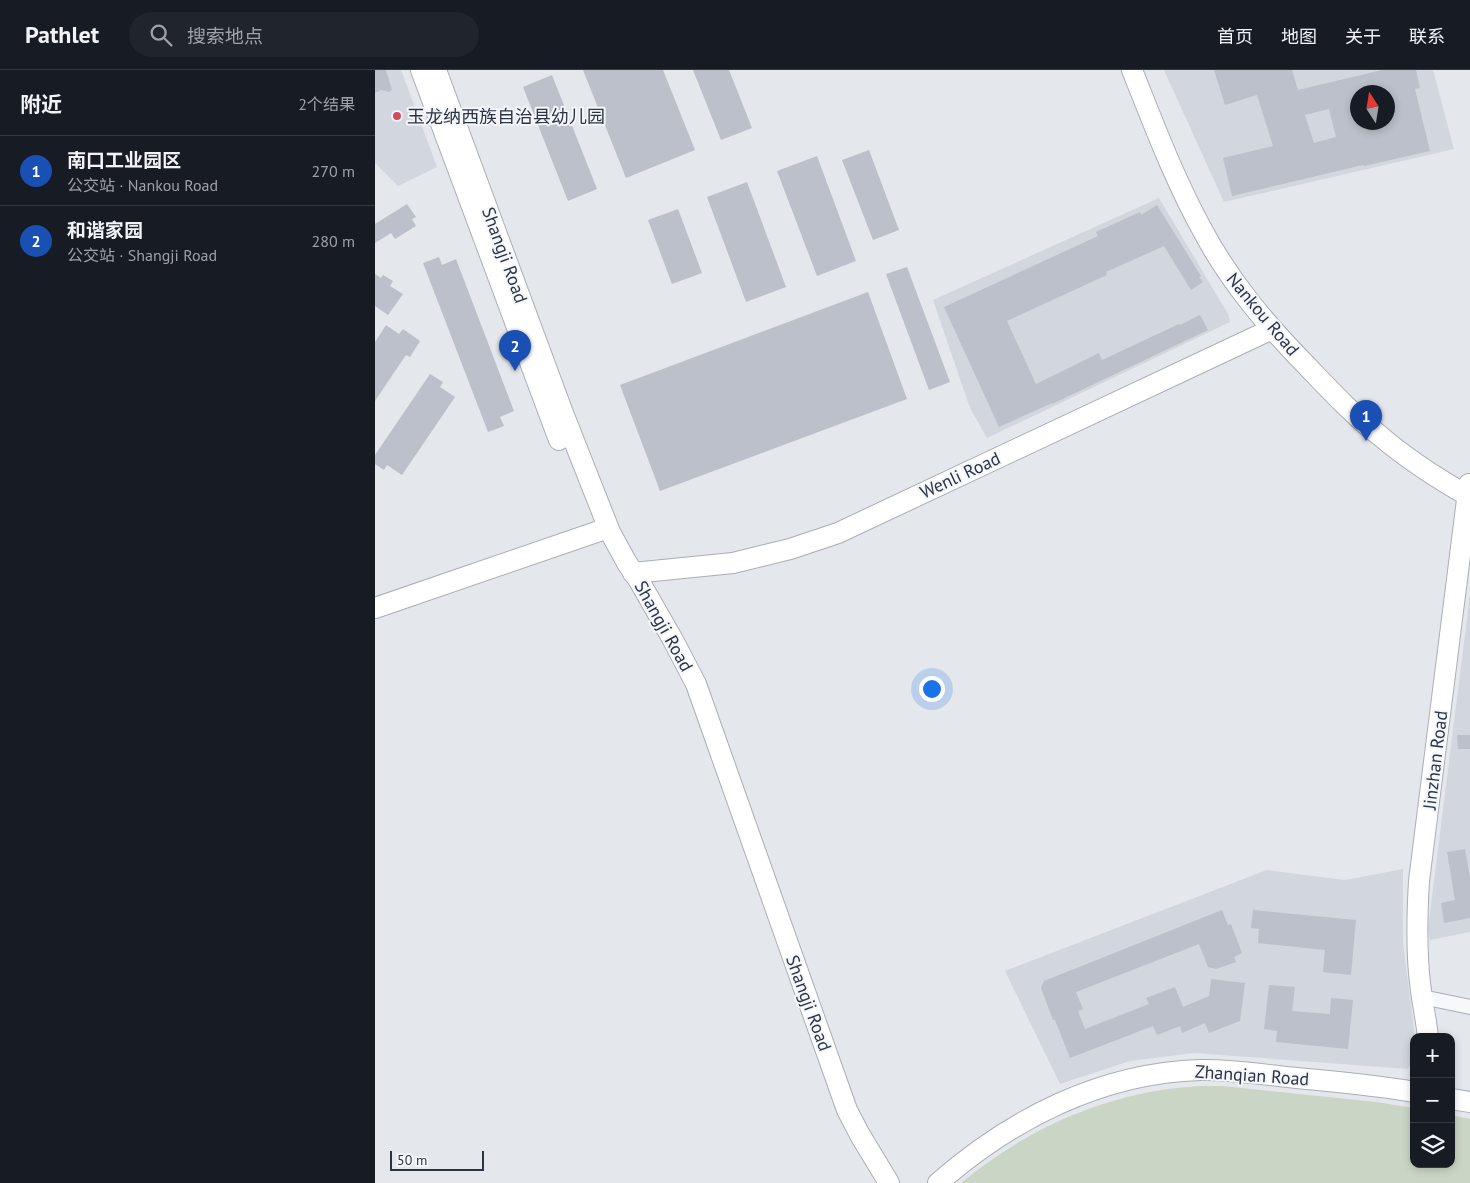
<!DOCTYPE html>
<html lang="zh">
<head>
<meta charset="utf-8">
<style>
  body { margin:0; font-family:"PT Sans","Noto Sans SC",sans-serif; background:#20242c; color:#f1f3f6 }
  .controls { position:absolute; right:15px; bottom:15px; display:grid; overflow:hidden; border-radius:10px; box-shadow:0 2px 8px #0003 }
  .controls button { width:45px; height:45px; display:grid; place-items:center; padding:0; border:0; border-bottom:1px solid #363941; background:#171b24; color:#f1f3f6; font:25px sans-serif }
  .compass { position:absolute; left:975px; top:15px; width:45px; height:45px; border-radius:50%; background:#171b24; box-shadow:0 2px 8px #0003; rotate:348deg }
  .scale { position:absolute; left:15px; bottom:12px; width:94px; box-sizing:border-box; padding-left:5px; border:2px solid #2b3445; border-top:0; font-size:14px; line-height:18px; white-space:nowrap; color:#2b3445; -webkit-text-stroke:4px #f4f6f9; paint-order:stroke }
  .you { position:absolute; left:556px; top:618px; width:18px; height:18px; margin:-12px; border:4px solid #fff; border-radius:50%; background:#1a73e8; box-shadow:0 0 0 8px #1a73e833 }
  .badge { display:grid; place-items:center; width:32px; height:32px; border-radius:50%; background:#d93025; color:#fff; font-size:16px; font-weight:700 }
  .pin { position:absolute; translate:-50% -41px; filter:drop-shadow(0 1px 2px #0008) }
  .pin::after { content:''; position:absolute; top:26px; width:18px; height:15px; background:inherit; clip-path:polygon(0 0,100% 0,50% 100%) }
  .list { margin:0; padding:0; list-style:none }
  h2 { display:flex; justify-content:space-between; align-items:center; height:65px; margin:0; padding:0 20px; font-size:21px }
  h2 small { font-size:16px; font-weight:400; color:#9ea1a6 }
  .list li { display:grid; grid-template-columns:32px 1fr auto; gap:15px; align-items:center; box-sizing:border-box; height:70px; padding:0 20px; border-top:1px solid #363941 }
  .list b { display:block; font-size:19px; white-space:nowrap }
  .list p { margin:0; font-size:16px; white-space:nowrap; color:#9ea1a6 }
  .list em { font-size:16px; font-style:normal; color:#9ea1a6 }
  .icon { flex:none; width:28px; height:28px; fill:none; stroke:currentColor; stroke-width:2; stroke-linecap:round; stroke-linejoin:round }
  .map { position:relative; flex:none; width:1095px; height:1113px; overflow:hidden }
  header { display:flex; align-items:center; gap:30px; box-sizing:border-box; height:70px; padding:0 25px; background:#171b24; border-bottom:1px solid #363941 }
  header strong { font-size:24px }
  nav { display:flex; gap:28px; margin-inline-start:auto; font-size:18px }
  .search { width:350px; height:45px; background:#20242c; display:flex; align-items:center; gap:12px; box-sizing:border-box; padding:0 18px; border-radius:28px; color:#9ea1a6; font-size:19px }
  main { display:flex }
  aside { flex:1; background:#171b24 }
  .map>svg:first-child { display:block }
  .built { fill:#d2d6de; fill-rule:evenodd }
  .green { fill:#c9d6c5 }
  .building { fill:#bbc0ca; fill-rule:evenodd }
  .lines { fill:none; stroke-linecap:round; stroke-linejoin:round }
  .street-casing { stroke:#a9aeb7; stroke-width:16 }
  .secondary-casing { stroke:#a9aeb7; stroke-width:22 }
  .street { stroke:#f7f8fa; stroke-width:14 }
  .secondary { stroke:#fff; stroke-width:20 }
  .poi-dot { fill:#d1495b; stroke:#f4f6f9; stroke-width:2 }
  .labels { text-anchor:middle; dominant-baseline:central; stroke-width:4; stroke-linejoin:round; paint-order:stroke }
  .poi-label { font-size:18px; fill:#2b3445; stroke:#f4f6f9; text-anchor:start }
  .street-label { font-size:18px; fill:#2b3445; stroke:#f4f6f9 }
</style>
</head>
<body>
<header>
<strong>Pathlet</strong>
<div class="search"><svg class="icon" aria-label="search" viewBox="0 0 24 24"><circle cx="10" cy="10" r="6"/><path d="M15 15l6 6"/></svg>搜索地点</div>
<nav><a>首页</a><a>地图</a><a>关于</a><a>联系</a></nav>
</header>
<main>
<aside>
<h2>附近<small>2个结果</small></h2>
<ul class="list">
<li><span class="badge" style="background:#1a4fb4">1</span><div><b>南口工业园区</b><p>公交站 · Nankou Road</p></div><em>270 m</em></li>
<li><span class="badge" style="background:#1a4fb4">2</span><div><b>和谐家园</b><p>公交站 · Shangji Road</p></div><em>280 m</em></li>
</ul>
</aside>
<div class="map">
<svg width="1095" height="1113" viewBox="0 0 1095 1113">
  <rect width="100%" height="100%" fill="#e4e7ec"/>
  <g class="built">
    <polygon points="0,0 26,0 62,97 23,116 0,93"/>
    <path d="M 789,0 L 1058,0 L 1079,79 L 849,132 ZM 982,22 L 1012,22 L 1012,52 L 982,52 Z"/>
    <polygon points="784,128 853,244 855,252 612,368 595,338 558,230"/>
    <polygon points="1095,525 1095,862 1055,870 1053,859"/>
    <polygon points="1028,799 1028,874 1040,967 1039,989 1033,999 819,983 755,991 685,1014 630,901 892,800 970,810"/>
  </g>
  <path class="green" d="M 825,1016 L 847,1016 L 1001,1032 L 1039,1038 L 1039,1094 L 1076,1094 L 1076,1045 L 1095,1049 L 1095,1113 L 586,1113 C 655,1056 736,1021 825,1016 Z"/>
  <g class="building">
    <polygon points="0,0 11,0 17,20 14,22 6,20 0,23"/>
    <polygon points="208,0 288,0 320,80 251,108"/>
    <polygon points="318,0 354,0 377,58 346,70"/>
    <path d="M 839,0 L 917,0 L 923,20 L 1007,0 L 1041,0 L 1045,18 L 1040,19 L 1055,81 L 989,96 L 988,95 L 857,126 L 848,88 L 898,76 L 882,25 L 850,35 ZM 982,22 L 1012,22 L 1012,52 L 982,52 ZM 954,39 L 961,67 L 939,73 L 930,45 Z"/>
    <polygon points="177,5 222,119 193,131 148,17"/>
    <polygon points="494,80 524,160 498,170 467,90"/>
    <polygon points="442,86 481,191 442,206 402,101"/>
    <polygon points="372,112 411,217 371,232 332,127"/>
    <polygon points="32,134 41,147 37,149 41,156 20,169 16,163 0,173 0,154"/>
    <polygon points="782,135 826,206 824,207 828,212 816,220 789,176 731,202 732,205 632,251 661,314 724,283 727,290 804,254 805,255 825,245 833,260 677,334 677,333 624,357 569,237 723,166 721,162 765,142 766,145"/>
    <polygon points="303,139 327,203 297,214 273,150"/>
    <polygon points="64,187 67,195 81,189 139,341 125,347 129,356 113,362 48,193"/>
    <polygon points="532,197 575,312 554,320 511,204"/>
    <polygon points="0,204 6,208 8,205 18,211 15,216 28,224 13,245 0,236"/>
    <polygon points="493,222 532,329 285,421 245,315"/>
    <polygon points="11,255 24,264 28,259 45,271 35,287 31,285 0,331 0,272"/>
    <polygon points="55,304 68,312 65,317 80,327 27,405 12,395 9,400 0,394 0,385"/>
    <polygon points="1082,665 1095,665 1095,679 1083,679"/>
    <polygon points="1090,779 1095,807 1095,848 1069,853 1066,833 1080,830 1072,782"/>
    <polygon points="847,840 853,855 856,854 867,883 859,887 861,892 841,899 833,897 824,874 701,922 708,939 703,941 710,959 774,934 771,928 800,917 808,937 834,926 836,909 870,913 865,951 834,963 830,953 807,963 805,956 782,965 778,956 695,988 680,950 678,950 666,918 669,911"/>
    <polygon points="878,840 981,850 976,905 948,902 950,880 883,873 884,859 876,858"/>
    <polygon points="894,915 920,917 917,941 955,944 956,928 978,930 973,979 901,972 902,961 889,959"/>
  </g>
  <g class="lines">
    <defs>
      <polyline id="street" points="1047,927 1095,937"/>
      <g id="secondary">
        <polyline points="46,0 184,370"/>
        <polyline points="61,0 188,343 235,462 252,493 263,509 298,570 321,614 472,1040 485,1065 514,1113"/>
        <path d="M 757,0 C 779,55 800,111 829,163 C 856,213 891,254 930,294 C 954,319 977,344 1004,365 C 1032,389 1063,409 1095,427"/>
        <polyline points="258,503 358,493 415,479 463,463 897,259"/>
        <polyline points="0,538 233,458"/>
        <path d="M 1053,967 C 1051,949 1047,931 1045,913 C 1041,879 1042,845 1044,811 L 1094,414"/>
        <polyline points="1076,1029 1095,1032"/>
        <path d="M 563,1113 C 636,1049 726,1003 825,1000 C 857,999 890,1005 922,1008 C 961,1012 1000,1015 1039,1022"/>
      </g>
    </defs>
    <use href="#street" class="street-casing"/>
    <use href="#secondary" class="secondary-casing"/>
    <use href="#street" class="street"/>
    <use href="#secondary" class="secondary"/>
  </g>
  <circle class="poi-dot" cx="22" cy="46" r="5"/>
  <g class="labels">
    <g class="poi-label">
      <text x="32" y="46">玉龙纳西族自治县幼儿园</text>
    </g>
    <g class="street-label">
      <text transform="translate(130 185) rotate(70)">Shangji Road</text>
      <text transform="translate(888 244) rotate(50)">Nankou Road</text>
      <text transform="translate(585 405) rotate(-25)">Wenli Road</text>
      <text transform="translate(289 556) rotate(61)">Shangji Road</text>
      <text transform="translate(1060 690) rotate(-83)">Jinzhan Road</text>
      <text transform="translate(434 933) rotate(70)">Shangji Road</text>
      <text transform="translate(877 1005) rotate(4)">Zhanqian Road</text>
    </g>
  </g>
</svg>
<div class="controls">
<button>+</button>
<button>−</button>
<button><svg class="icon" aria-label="layers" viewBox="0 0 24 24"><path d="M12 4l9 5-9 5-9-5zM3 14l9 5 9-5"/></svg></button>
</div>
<svg class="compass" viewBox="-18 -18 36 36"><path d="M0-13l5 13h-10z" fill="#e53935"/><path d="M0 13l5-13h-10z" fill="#9ea1a6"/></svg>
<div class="scale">50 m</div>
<div class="you"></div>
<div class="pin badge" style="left:991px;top:371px;background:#1a4fb4">1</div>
<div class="pin badge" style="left:140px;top:301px;background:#1a4fb4">2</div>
</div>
</main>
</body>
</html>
